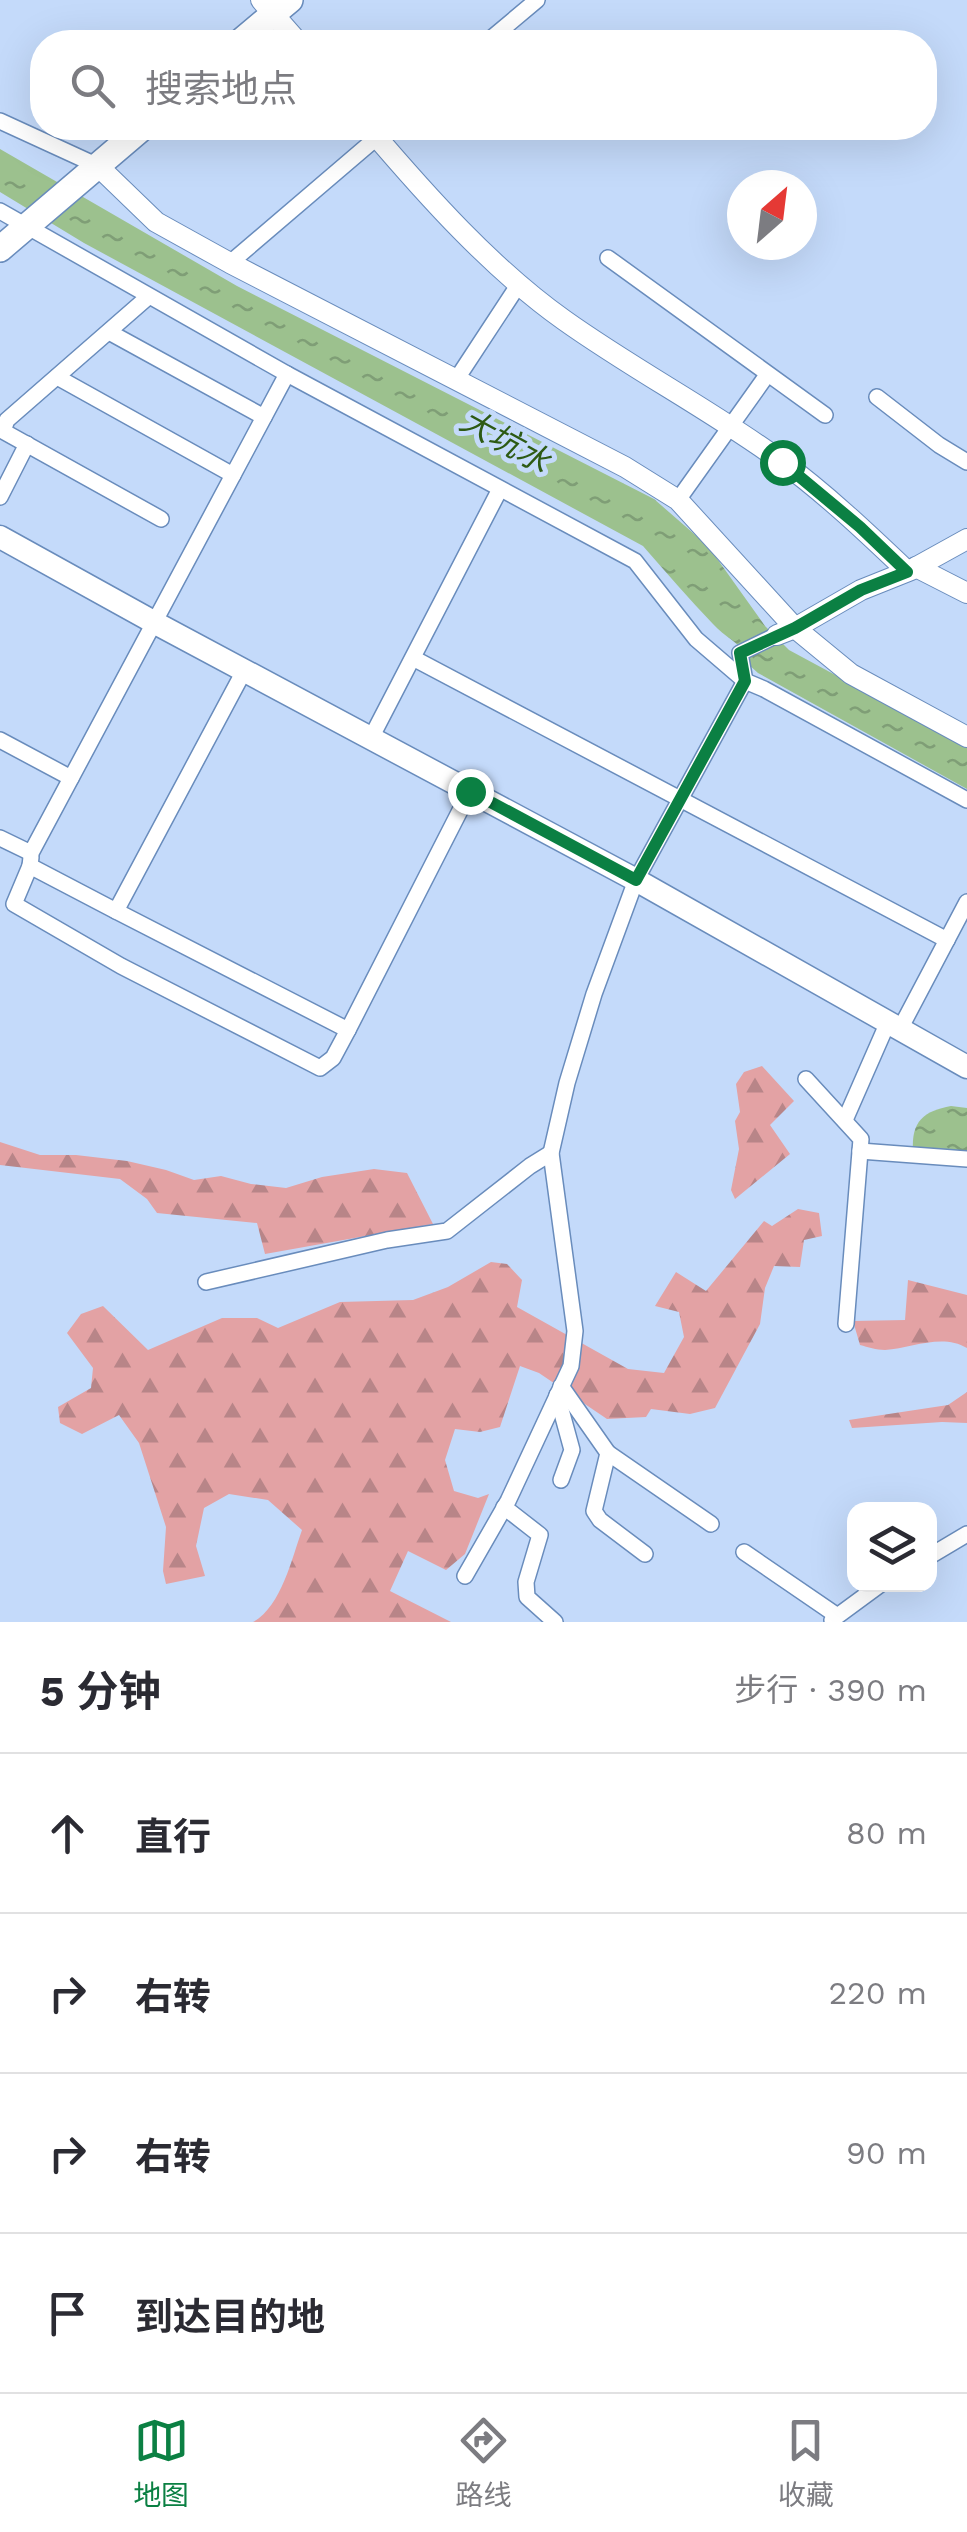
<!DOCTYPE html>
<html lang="zh">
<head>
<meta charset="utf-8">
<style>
  body { margin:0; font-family:"Work Sans","Noto Sans SC",sans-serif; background:#f2f2f3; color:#2b2b33 }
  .controls { position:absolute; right:30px; bottom:30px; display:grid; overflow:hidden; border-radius:20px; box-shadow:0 10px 40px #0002 }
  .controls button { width:90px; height:90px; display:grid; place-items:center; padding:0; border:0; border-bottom:2px solid #e1e1e2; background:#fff; color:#2b2b33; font:50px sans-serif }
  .compass { position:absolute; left:727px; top:170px; width:90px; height:90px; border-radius:50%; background:#fff; box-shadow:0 10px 40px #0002; rotate:28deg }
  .stop { position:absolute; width:30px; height:30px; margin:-22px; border:8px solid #0b8043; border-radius:50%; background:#fff }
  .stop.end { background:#0b8043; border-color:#fff; box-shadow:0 2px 10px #0008 }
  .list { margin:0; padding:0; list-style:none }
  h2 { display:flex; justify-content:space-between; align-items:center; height:130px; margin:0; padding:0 40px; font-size:42px }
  h2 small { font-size:32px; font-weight:400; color:#7c7c81 }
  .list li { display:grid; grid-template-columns:65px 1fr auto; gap:30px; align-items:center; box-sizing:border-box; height:160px; padding:0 40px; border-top:2px solid #e1e1e2 }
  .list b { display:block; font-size:38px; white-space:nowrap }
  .list em { font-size:32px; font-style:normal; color:#7c7c81 }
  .icon { flex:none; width:55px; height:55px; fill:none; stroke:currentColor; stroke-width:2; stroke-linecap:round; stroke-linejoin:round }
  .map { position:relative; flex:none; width:967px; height:1622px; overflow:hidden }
  .search { position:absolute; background:#fff; box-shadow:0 10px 40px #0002; left:30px; right:30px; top:30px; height:110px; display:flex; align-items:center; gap:25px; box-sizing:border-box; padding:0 35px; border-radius:40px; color:#7c7c81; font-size:38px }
  .sheet { height:770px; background:#fff }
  nav { display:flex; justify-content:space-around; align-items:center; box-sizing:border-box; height:140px; border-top:2px solid #e1e1e2; background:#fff; font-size:28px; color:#7c7c81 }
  nav a { display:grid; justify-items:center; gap:5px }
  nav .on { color:#0b8043 }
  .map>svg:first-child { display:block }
  .forest { fill:url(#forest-firs) }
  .water { fill:url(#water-ripples) }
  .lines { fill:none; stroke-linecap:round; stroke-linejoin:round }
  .minor-casing { stroke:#698cbc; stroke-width:18 }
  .tertiary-casing { stroke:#698cbc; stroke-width:22 }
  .secondary-casing { stroke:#698cbc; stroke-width:25 }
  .primary-casing { stroke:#698cbc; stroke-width:28 }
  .minor { stroke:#fff; stroke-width:15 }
  .tertiary { stroke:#fff; stroke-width:20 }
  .secondary { stroke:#fff; stroke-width:22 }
  .primary { stroke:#fff; stroke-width:25 }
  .route { stroke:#0b8043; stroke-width:12 }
  .labels { text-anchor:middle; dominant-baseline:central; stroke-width:10; stroke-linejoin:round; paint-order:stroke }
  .water-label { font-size:32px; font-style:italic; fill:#2d5a14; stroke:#c4dafa }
</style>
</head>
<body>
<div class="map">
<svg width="967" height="1622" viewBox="0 0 967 1622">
  <defs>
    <pattern id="forest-firs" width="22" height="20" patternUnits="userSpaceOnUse" patternTransform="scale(2.5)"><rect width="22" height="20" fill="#e3a2a4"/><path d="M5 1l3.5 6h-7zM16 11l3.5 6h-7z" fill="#b88588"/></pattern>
    <pattern id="water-ripples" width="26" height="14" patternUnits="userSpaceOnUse" patternTransform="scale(2.5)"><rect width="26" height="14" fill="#9cc18e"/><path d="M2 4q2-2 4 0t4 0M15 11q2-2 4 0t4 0" fill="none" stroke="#7f9e76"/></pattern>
  </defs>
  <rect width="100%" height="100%" fill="#c4dafa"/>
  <g class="forest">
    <polygon points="762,1066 794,1101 770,1125 790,1154 735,1199 731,1190 739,1149 735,1121 740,1112 736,1084 744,1072"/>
    <polygon points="0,1142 40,1155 76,1155 127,1161 166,1170 194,1180 221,1176 251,1184 286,1188 322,1177 374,1169 407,1173 433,1224 265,1254 257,1223 157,1213 147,1199 120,1179 0,1165"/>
    <path d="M 798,1209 L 819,1213 L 822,1236 L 804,1240 L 800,1267 L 774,1266 L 765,1288 L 760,1324 L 715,1408 L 690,1414 L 651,1409 L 646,1417 L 607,1419 L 539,1373 L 520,1366 L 500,1427 L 480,1432 L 455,1429 L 445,1460 L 454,1491 L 478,1498 L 489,1494 L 465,1554 L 446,1570 L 408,1551 L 390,1591 L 451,1622 L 253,1622 C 281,1607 292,1558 302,1530 L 268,1500 L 229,1494 L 204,1508 L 196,1546 L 205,1576 L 166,1584 L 163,1571 L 166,1527 L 139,1443 L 119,1415 L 82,1434 L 60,1423 L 58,1407 L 91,1388 L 93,1368 L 67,1333 L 81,1314 L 103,1306 L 148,1350 L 222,1318 L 257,1318 L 278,1328 L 340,1302 L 413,1300 L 448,1287 L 491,1262 L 507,1264 L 522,1280 L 517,1307 L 628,1369 L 664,1373 L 684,1337 L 679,1312 L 655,1306 L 676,1272 L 706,1291 L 764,1221 L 772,1226 Z"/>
    <path d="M 908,1280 L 967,1295 L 967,1348 C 942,1333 912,1348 885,1350 C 876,1350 868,1347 860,1345 L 853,1321 L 905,1320 Z"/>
    <polygon points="967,1392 967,1423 942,1422 852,1428 849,1420 948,1405"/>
  </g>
  <g class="water">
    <path d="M 0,149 L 237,286 L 654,499 L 708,546 L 765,626 L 789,650 L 967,746 L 967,789 L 758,673 L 748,664 L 748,656 C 737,641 725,637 713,624 C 689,599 666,572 643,546 L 84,243 L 0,192 Z"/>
    <path d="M 951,1106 L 967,1108 L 967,1152 L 913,1151 C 911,1121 924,1111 951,1106 Z"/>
  </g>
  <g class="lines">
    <defs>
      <g id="minor">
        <polyline points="487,42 537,0"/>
        <polyline points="0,121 98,166"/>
        <polyline points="0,211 287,374 635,561 696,639 745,681 764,689 967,800"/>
        <polyline points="608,258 825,415"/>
        <polyline points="230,263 388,128"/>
        <polyline points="148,297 7,420 3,431 161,519"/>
        <polyline points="109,332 264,417"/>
        <polyline points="57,377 233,475"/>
        <polyline points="456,380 519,284"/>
        <polyline points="877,397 939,445 967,462"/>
        <polyline points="0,497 27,444"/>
        <polyline points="678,500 767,375"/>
        <polyline points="413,658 947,940"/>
        <polyline points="244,671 116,911 348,1030"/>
        <polyline points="371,738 500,489"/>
        <polyline points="0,740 71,778"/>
        <polyline points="0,838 31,853 287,374"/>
        <polyline points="31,857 30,866 116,911"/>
        <polyline points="30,866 14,904 121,966 320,1068 333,1058 348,1030 470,791"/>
        <polyline points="900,1029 967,902"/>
        <polyline points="806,1079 861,1139 846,1324"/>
        <polyline points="845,1120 888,1022"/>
        <polyline points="860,1151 967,1159"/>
        <polyline points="206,1282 387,1240 447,1231 530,1166 551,1153"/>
        <polyline points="561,1386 608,1453 594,1511 600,1520 645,1554"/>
        <polyline points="557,1395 572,1450 561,1480"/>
        <polyline points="608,1453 711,1524"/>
        <polyline points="504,1507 540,1535 526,1582 527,1597 555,1622"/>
        <polyline points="744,1552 836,1615"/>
        <polyline points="930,1556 967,1534"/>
        <polyline points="465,1576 508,1501 571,1366 575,1331 551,1153 567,1083 594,994 636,880 745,681 740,653 777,635"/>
        <polyline points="832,1620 881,1584"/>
      </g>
      <g id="tertiary">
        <polyline points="261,0 298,42"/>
        <path d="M 369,128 C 426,195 492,269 564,320 C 634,370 711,410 781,461 C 826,494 867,533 907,571"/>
        <polyline points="98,166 156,222 230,263 625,467 678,500 795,628 851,674 967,737"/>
        <polyline points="916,567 967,593"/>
        <polyline points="777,635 795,628 861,590 911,570 967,539"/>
      </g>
      <polyline id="secondary" points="0,537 159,625 636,880 967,1067"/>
      <g id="primary">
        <polyline points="240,42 290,0"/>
        <polyline points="0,249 142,128"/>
      </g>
    </defs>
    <use href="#minor" class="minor-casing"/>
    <use href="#tertiary" class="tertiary-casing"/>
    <use href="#secondary" class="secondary-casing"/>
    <use href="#primary" class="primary-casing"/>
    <use href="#minor" class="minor"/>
    <use href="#tertiary" class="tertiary"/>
    <use href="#secondary" class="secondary"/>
    <use href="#primary" class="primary"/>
  </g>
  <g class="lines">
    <polyline class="route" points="470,791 636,880 745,681 740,653 795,628 861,590 907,572 860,527 782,462"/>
  </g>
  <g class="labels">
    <g class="water-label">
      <text transform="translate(505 441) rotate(29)">大坑水</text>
    </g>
  </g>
</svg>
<div class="controls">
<button><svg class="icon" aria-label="layers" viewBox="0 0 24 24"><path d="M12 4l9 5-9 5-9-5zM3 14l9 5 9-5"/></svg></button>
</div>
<svg class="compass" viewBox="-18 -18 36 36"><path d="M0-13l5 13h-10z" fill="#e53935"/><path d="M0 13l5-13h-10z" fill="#7c7c81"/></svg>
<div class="stop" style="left:782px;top:462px"></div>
<div class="stop end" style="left:470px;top:791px"></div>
<div class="search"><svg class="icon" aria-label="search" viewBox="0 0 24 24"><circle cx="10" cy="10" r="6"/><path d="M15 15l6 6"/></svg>搜索地点</div>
</div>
<section class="sheet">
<h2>5 分钟<small>步行 · 390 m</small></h2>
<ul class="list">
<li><svg class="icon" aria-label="ahead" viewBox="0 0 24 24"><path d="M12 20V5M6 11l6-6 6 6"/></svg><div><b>直行</b></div><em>80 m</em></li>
<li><svg class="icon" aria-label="right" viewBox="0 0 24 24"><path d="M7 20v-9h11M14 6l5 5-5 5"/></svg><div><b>右转</b></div><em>220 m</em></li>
<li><svg class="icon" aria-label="right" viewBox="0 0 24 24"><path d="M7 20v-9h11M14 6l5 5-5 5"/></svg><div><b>右转</b></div><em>90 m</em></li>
<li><svg class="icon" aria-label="arrive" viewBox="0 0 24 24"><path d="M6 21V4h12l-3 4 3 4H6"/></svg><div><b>到达目的地</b></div></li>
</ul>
</section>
<nav>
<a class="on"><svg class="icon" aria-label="map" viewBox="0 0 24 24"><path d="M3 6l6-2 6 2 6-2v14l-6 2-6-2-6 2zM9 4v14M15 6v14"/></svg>地图</a>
<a><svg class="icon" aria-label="directions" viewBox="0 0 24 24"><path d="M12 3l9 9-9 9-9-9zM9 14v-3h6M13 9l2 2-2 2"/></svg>路线</a>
<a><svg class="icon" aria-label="saved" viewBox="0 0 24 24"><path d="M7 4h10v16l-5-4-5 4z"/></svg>收藏</a>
</nav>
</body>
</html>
